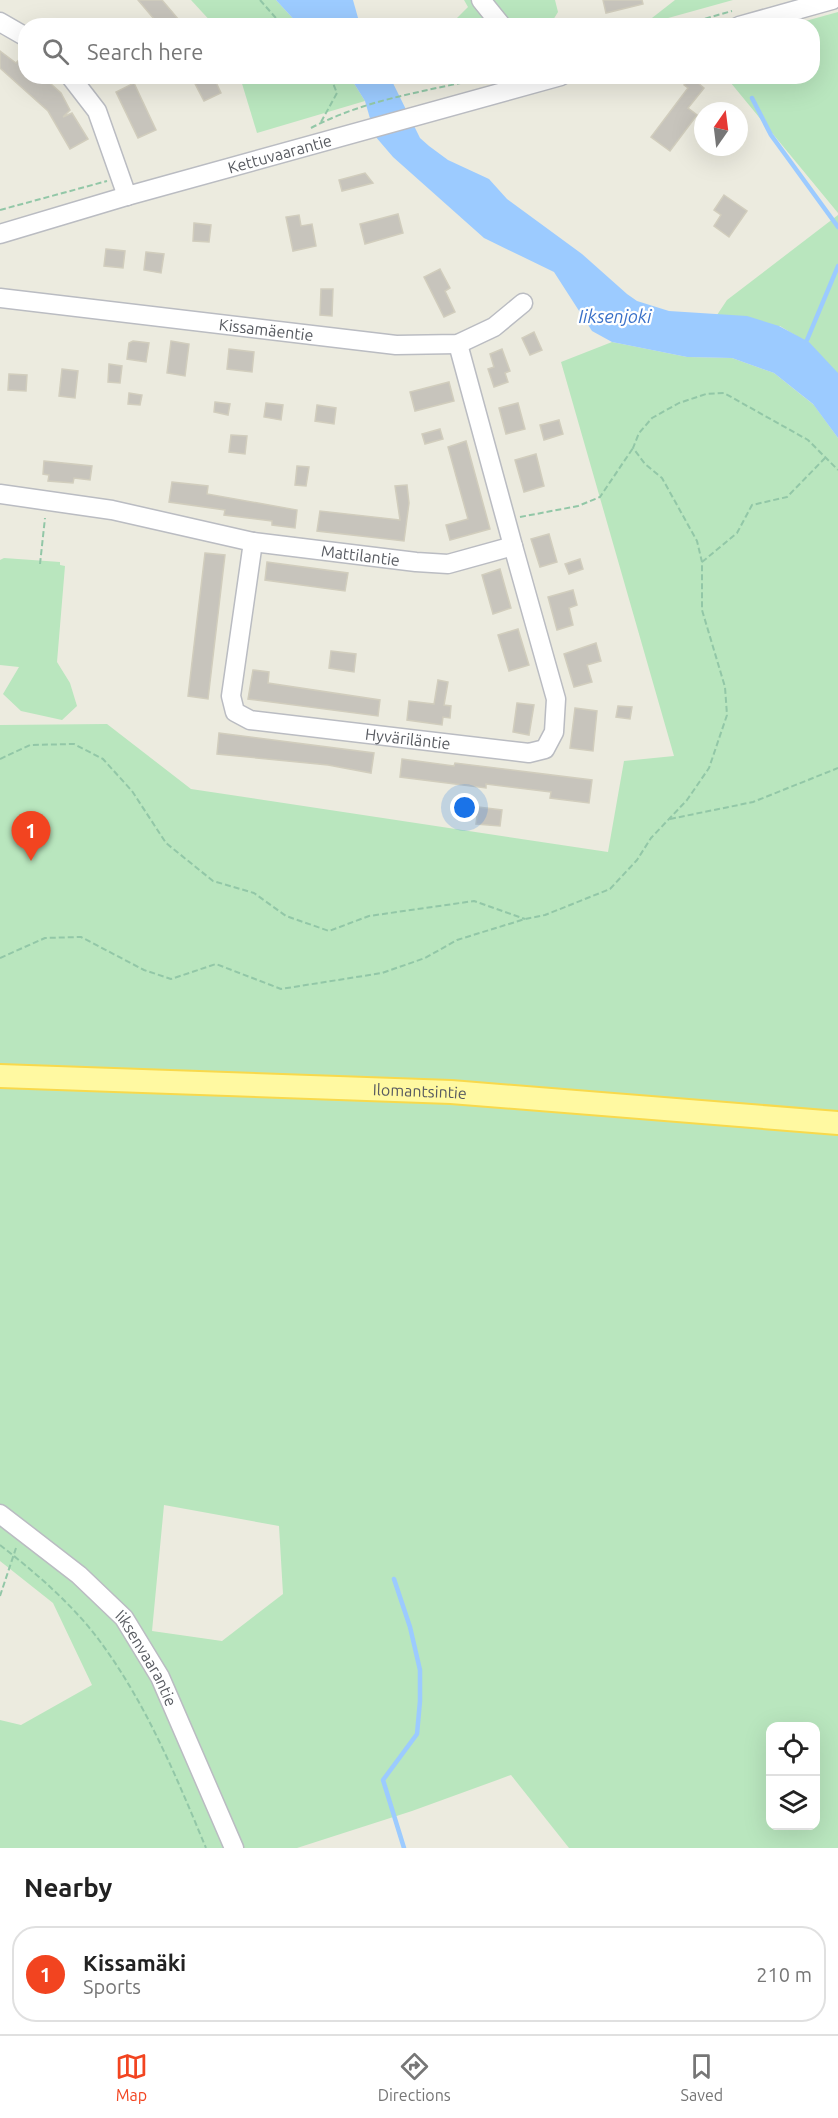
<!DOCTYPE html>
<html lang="en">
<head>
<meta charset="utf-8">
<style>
  body { margin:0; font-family:Ubuntu,sans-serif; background:#f6f6f6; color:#222 }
  .controls { position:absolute; right:18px; bottom:18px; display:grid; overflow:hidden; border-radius:12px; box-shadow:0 6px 24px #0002 }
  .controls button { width:54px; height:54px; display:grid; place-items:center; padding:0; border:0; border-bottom:2px solid #e0e0e0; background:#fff; color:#222; font:30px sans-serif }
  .compass { position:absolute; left:694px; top:102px; width:54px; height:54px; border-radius:50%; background:#fff; box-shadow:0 6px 24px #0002; rotate:14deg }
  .you { position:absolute; left:465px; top:808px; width:21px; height:21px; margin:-15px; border:4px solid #fff; border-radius:50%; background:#1a73e8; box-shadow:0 0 0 9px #1a73e833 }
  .badge { display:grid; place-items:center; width:39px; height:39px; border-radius:50%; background:#f24420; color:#fff; font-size:20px; font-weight:700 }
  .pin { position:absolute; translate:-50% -50px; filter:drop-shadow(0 2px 3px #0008) }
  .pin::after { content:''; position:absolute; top:32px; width:21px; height:18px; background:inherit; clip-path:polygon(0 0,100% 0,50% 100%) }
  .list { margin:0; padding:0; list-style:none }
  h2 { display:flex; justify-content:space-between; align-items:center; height:78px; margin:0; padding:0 24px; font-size:26px }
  h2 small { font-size:20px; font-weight:400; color:#767676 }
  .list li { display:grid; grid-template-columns:39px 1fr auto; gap:18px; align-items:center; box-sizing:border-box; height:96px; margin:0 12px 12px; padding:0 12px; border:2px solid #e0e0e0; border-radius:24px }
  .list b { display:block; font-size:22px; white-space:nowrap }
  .list p { margin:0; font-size:20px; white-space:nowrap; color:#767676 }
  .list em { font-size:20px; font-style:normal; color:#767676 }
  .icon { flex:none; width:33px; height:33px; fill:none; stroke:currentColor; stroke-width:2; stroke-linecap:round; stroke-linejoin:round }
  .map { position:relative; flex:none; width:838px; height:1848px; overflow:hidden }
  .search { position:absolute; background:#fff; box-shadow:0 6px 24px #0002; left:18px; right:18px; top:18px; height:66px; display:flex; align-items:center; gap:15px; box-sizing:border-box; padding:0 21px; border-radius:24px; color:#767676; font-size:22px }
  .sheet { height:186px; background:#fff }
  nav { display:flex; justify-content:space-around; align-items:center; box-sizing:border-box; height:84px; border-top:2px solid #e0e0e0; background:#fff; font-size:16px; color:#767676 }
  nav a { display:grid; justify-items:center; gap:3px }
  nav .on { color:#f24420 }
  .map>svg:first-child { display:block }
  .green { fill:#b9e6be; fill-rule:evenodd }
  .water { fill:#9ccbff }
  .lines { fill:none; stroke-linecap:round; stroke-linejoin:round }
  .stream { stroke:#9ccbff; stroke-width:4.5 }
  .building { fill:#c7c4bc; stroke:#d1cdbd; stroke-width:1.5 }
  .minor-casing { stroke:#babcc2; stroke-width:21 }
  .major-casing { stroke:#f8d94c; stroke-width:26 }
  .path { stroke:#92c7a7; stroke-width:2; stroke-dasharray:6 3; stroke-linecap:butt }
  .minor { stroke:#fff; stroke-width:18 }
  .major { stroke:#fff9a1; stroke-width:22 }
  .labels { text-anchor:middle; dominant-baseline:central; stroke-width:4.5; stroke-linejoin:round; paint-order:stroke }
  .street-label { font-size:16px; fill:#585b61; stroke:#fff }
  .water-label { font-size:18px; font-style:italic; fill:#3a71c8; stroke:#fff }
</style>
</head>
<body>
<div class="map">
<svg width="838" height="1848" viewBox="0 0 838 1848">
  <rect width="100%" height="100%" fill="#ecebdf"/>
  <g class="green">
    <polygon points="191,0 276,0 299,25 214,25"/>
    <polygon points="464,0 555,0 558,12 550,25 449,26 468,7"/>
    <polygon points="675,0 733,0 643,25"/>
    <polygon points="838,12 838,213 726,77 812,76 812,26 791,25"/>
    <polygon points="240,77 350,77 365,101 257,133"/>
    <polygon points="838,215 838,376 803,340 780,326 764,331 717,315 727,300"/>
    <path d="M 612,342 L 687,357 L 732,358 L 774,373 L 814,405 L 838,438 L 838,1848 L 569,1848 L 511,1775 L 412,1811 L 297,1848 L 0,1848 L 0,1720 L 21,1725 L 92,1685 L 53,1603 L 0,1561 L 0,725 L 107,724 L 191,789 L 608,852 L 624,761 L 674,756 L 561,362 ZM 164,1505 L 279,1526 L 283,1594 L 222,1641 L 152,1631 ZM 770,1726 L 816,1726 L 816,1826 L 770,1826 Z"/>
    <polygon points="4,558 60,562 60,565 65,566 57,662 70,683 77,706 62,720 21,711 3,694 19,667 0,665 0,560"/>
  </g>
  <g class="water">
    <polygon points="276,0 353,0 360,25 299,25"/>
    <polygon points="350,77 390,77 420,138 429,146 448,160 489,179 507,199 582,254 627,294 637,301 669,311 747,316 779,326 809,342 838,373 838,438 813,404 774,373 732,358 687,357 612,342 592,331 554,272 484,238 393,157 375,136 365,101"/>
  </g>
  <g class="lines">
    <g class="stream">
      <polyline points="752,98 771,135 838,227"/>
      <polyline points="807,340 838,266"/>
      <polyline points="394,1579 410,1627 420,1670 420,1701 417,1734 383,1780 404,1848"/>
    </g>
  </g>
  <g class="building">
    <polygon points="138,0 162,0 184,26 160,26"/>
    <polygon points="603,0 642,0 643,4 606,13"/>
    <polygon points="0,51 16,63 26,52 26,76 42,76 61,93 70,110 63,117 72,113 88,139 70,149 48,111 0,68"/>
    <polygon points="191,76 213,76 221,93 204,101"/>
    <polygon points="691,77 704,88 688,108 697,115 670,151 651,137 688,88 684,85"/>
    <polygon points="134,83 156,130 138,138 116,92"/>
    <polygon points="365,173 373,183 342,191 339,180"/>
    <polygon points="724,195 747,211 729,237 714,226 721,215 714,210"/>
    <polygon points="398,214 403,233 365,244 360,224"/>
    <polygon points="299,215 301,226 312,224 316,246 293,251 286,217"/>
    <polygon points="194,223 211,225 209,242 193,241"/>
    <polygon points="106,249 125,251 123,268 104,266"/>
    <polygon points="146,252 164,254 161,273 144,270"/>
    <polygon points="440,269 450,288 445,291 455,312 444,317 424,277"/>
    <polygon points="321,289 333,289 332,316 320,315"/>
    <polygon points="534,332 542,350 530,355 522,338"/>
    <polygon points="133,341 149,343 146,362 127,359 129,343"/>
    <polygon points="171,341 189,344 185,376 167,373"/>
    <polygon points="229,349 254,352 252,372 227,369"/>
    <polygon points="502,349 510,371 505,373 508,382 494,387 488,369 494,367 490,354"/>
    <polygon points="109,364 122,366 120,383 108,382"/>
    <polygon points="62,369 78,371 75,398 59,396"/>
    <polygon points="9,374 27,375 26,391 8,390"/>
    <polygon points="449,382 454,401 415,411 410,392"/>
    <polygon points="129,393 142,395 140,405 128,404"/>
    <polygon points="215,402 230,404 228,415 214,412"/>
    <polygon points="266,403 283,405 281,420 264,417"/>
    <polygon points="518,403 525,429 506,434 499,408"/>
    <polygon points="317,405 336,408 334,424 315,421"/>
    <polygon points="559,420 563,434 544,440 540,425"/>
    <polygon points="440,429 443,439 425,444 422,434"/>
    <polygon points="231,435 247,436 245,454 229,452"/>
    <polygon points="466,441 490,529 450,540 446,525 468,519 448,447"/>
    <polygon points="536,454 544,486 524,492 515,460"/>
    <polygon points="44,461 92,466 90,480 74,478 73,483 48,481 49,475 43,474"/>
    <polygon points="297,466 309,467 306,486 295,485"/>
    <polygon points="172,482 208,486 207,494 297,510 295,528 272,525 272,521 224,515 225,510 169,502"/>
    <polygon points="407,485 409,503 404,541 317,531 320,511 400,520 395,486"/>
    <polygon points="549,534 557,562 540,567 531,539"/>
    <polygon points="205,553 225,555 208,699 188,696"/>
    <polygon points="580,559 583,569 569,574 565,564"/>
    <polygon points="267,562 348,573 345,591 265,580"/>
    <polygon points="500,569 511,608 493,614 482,575"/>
    <polygon points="573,590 577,605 569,608 573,625 557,630 548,597"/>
    <polygon points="518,629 529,665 509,671 498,635"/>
    <polygon points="596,643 601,661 587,665 592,682 574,687 564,654"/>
    <polygon points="331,651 356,654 354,672 329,668"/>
    <polygon points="253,670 269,672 268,683 380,700 378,716 248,699"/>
    <polygon points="438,680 448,682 444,705 451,706 450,718 443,717 442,725 407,720 409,701 434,704"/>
    <polygon points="517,703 534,705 529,735 513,732"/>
    <polygon points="618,706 632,707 630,719 616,717"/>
    <polygon points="575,708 597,711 593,751 570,748"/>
    <polygon points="219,733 374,753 371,773 328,765 217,754"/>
    <polygon points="402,759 454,766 455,763 592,780 589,803 550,798 551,792 486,784 486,788 400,777"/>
    <polygon points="478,807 502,810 500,826 476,824"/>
  </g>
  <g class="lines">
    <defs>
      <g id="minor">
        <polyline points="481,0 502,26"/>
        <polyline points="0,22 26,37"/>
        <polyline points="739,26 832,0"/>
        <polyline points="70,76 97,111 127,196"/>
        <path id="s1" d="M 0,234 L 127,196 L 561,76"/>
        <path id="s2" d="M 0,298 L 396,345 L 458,344 L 494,327 L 523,303"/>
        <path id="s3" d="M 0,494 L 112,510 L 253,542 L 416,562 L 448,564 L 513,546 L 458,344"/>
        <path id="s4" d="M 253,542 L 231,696 L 235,712 L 250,720 L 529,753 L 545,749 L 554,732 L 556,699 L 513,546"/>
        <path id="s5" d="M 0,1514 L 79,1575 L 124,1618 L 160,1677 L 234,1848"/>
      </g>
      <g id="major">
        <path id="s6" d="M 0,1076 L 451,1092 L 838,1123"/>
      </g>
    </defs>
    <use href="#minor" class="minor-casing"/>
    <use href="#major" class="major-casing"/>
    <g class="path">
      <polyline points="260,0 283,26"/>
      <polyline points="679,26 732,11"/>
      <polyline points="321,122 337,93 330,76"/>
      <path d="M 311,128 C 368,98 430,91 491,76"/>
      <polyline points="0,210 107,181"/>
      <polyline points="520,517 578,506 600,497 633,448"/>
      <polyline points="702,562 737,533 752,505 787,497 825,458"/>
      <polyline points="40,564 45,518"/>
      <polyline points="0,759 30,745 74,744 103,759 132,791 166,843 213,881 254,893 286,916 329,931 369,916 474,901 525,919"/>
      <polyline points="670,819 753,802 838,768"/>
      <polyline points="0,958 45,938 81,937 144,970 171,979 216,964 281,989 382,973 425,958 457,940 525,919 545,915 610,889 637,860 651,838 687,800 709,768 727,715 725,687 702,610 702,562 697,541 662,478 645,464 633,448 639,433 652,418 679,403 706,394 724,393 808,440 838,470"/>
      <path d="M 0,1545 C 36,1573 72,1604 99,1640 C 146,1703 176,1776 206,1848"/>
      <polyline points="0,1596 16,1548"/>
    </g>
    <use href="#minor" class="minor"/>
    <use href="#major" class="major"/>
  </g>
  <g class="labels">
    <g class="street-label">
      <text stroke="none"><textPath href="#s1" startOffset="291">Kettuvaarantie</textPath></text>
      <text stroke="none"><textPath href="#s2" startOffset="268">Kissamäentie</textPath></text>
      <text stroke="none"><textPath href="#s3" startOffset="366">Mattilantie</textPath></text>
      <text stroke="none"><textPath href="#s4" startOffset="348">Hyväriläntie</textPath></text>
      <text stroke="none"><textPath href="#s6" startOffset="420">Ilomantsintie</textPath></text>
      <text stroke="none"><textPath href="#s5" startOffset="208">Iiksenvaarantie</textPath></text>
    </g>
    <g class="water-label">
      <text x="615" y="316">Iiksenjoki</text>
    </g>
  </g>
</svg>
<div class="controls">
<button><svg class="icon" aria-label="locate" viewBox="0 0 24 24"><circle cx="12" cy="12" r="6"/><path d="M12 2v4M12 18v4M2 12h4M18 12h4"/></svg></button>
<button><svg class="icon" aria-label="layers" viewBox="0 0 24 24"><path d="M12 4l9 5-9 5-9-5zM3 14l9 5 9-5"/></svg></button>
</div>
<svg class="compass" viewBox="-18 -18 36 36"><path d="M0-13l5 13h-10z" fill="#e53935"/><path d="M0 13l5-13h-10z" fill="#767676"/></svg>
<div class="you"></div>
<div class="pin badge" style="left:31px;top:861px">1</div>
<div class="search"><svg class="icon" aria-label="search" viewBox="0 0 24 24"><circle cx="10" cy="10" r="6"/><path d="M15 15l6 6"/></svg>Search here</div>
</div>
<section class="sheet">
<h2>Nearby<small></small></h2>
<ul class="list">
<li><span class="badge">1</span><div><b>Kissamäki</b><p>Sports</p></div><em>210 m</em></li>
</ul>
</section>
<nav>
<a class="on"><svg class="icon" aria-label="map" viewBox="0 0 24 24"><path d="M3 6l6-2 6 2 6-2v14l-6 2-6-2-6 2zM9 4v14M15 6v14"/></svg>Map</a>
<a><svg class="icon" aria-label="directions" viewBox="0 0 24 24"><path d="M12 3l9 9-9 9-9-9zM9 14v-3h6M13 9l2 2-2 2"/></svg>Directions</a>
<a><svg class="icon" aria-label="saved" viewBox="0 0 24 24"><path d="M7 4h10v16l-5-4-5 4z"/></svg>Saved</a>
</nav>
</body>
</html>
